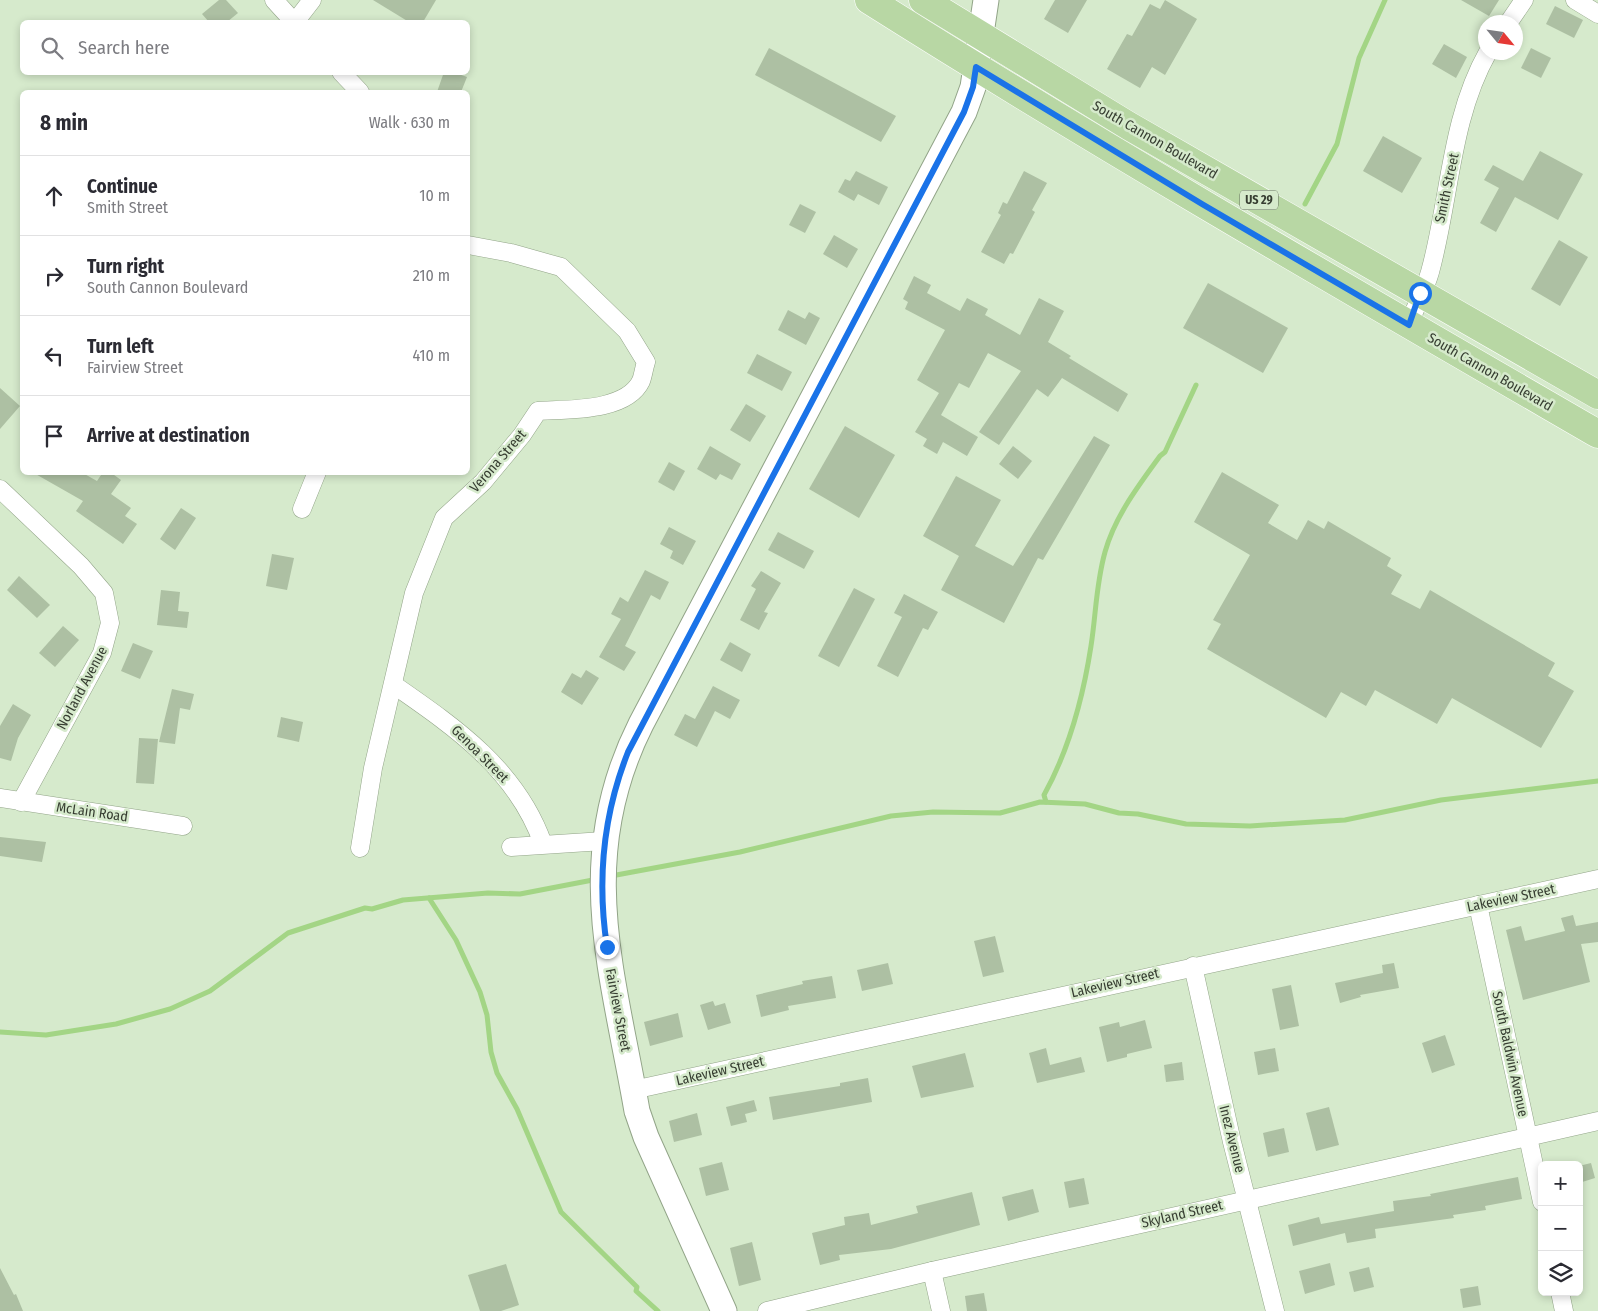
<!DOCTYPE html>
<html lang="en">
<head>
<meta charset="utf-8">
<style>
  body { margin:0; font-family:"Fira Sans Condensed",sans-serif; background:#f2f2f3; color:#2b2b33 }
  .controls { position:absolute; right:15px; bottom:15px; display:grid; overflow:hidden; border-radius:8px; box-shadow:0 2px 8px #0003 }
  .controls button { width:45px; height:45px; display:grid; place-items:center; padding:0; border:0; border-bottom:1px solid #e1e1e2; background:#fff; color:#2b2b33; font:25px sans-serif }
  .compass { position:absolute; left:1478px; top:15px; width:45px; height:45px; border-radius:50%; background:#fff; box-shadow:0 2px 8px #0003; rotate:119deg }
  .stop { position:absolute; width:15px; height:15px; margin:-11px; border:4px solid #1a73e8; border-radius:50%; background:#fff }
  .stop.end { background:#1a73e8; border-color:#fff; box-shadow:0 1px 5px #0008 }
  .list { margin:0; padding:0; list-style:none }
  h2 { display:flex; justify-content:space-between; align-items:center; height:65px; margin:0; padding:0 20px; font-size:21px }
  h2 small { font-size:16px; font-weight:400; color:#7c7c81 }
  .list li { display:grid; grid-template-columns:32px 1fr auto; gap:15px; align-items:center; box-sizing:border-box; height:80px; padding:0 20px; border-top:1px solid #e1e1e2 }
  .list b { display:block; font-size:19px; white-space:nowrap }
  .list p { margin:0; font-size:16px; white-space:nowrap; color:#7c7c81 }
  .list em { font-size:16px; font-style:normal; color:#7c7c81 }
  .icon { flex:none; width:28px; height:28px; fill:none; stroke:currentColor; stroke-width:2; stroke-linecap:round; stroke-linejoin:round }
  .map { position:relative; flex:none; width:1598px; height:1311px; overflow:hidden }
  .search { position:absolute; background:#fff; box-shadow:0 2px 8px #0003; left:20px; top:20px; width:450px; height:55px; display:flex; align-items:center; gap:12px; box-sizing:border-box; padding:0 18px; border-radius:8px; color:#7c7c81; font-size:19px }
  .panel { position:absolute; background:#fff; box-shadow:0 2px 8px #0003; left:20px; top:90px; width:450px; height:385px; border-radius:8px }
  .map>svg:first-child { display:block }
  .lines { fill:none; stroke-linecap:round; stroke-linejoin:round }
  .stream { stroke:#a3d585; stroke-width:5 }
  .building { fill:#adc0a3 }
  .street-casing { stroke:#92a488; stroke-width:19 }
  .secondary-casing { stroke:#92a488; stroke-width:27 }
  .primary-casing { stroke:#fff; stroke-width:29 }
  .street { stroke:#fff; stroke-width:18 }
  .secondary { stroke:#fff; stroke-width:25 }
  .primary { stroke:#b8d7a4; stroke-width:28 }
  .route { stroke:#1a73e8; stroke-width:6 }
  .labels { text-anchor:middle; dominant-baseline:central; stroke-width:5; stroke-linejoin:round; paint-order:stroke }
  .shield { fill:#d6eacc; stroke:#667160; stroke-width:1 }
  .shield-label { font-size:12px; font-weight:bold; fill:#363d31 }
  .street-label { font-size:14px; fill:#363d31; stroke:#d6eacc }
</style>
</head>
<body>
<div class="map">
<svg width="1598" height="1311" viewBox="0 0 1598 1311">
  <rect width="100%" height="100%" fill="#d6eacc"/>
  <g class="lines">
    <g class="stream">
      <polyline points="1305,204 1337,144 1359,58 1385,0"/>
      <path d="M 1046,802 L 1044,795 C 1070,748 1083,698 1091,646 C 1096,614 1096,584 1105,552 C 1115,516 1139,485 1160,456 L 1165,452 L 1196,385"/>
      <polyline points="611,876 740,852 891,816 933,812 1000,813 1040,802 1085,804 1119,813 1138,814 1186,824 1250,826 1345,820 1441,800 1598,781"/>
      <polyline points="429,898 456,940 480,992 487,1015 491,1052 497,1073 517,1109 561,1212 637,1287 636,1291 658,1311"/>
      <polyline points="0,1032 46,1035 116,1024 170,1009 210,991 288,933 365,908 372,909 403,900 488,893 520,894 598,879"/>
    </g>
  </g>
  <g class="building">
    <polygon points="219,0 226,0 238,13 227,22 209,22 202,14"/>
    <polygon points="373,0 436,0 423,22 409,22"/>
    <polygon points="1055,0 1087,0 1068,33 1044,19"/>
    <polygon points="1165,0 1197,19 1165,75 1152,67 1140,88 1107,69 1127,34 1132,36 1150,4 1160,9"/>
    <polygon points="1461,0 1499,0 1489,16"/>
    <polygon points="1555,6 1583,20 1574,38 1546,24"/>
    <polygon points="1444,44 1467,57 1456,78 1432,64"/>
    <polygon points="769,48 896,116 881,142 755,75"/>
    <polygon points="1531,48 1551,58 1541,78 1521,68"/>
    <polygon points="444,72 453,72 467,77 461,92 437,92"/>
    <polygon points="1383,136 1422,158 1402,193 1363,171"/>
    <polygon points="1540,151 1583,174 1558,220 1515,197 1496,232 1480,223 1499,188 1484,180 1493,165 1523,181"/>
    <polygon points="856,171 888,187 879,205 858,194 854,201 838,192 845,179 850,181"/>
    <polygon points="1024,171 1047,183 1032,210 1035,212 1013,254 1010,253 1004,264 981,252 1001,215 998,213 1003,202 1007,204"/>
    <polygon points="800,204 816,212 805,233 789,225"/>
    <polygon points="834,235 858,249 847,268 823,254"/>
    <polygon points="1559,240 1588,257 1560,306 1531,289"/>
    <polygon points="914,276 931,285 927,293 960,311 967,298 988,309 985,315 1020,335 1039,298 1064,311 1048,342 1071,356 1069,358 1128,394 1118,412 1062,378 1048,397 1037,389 999,445 979,432 1021,371 988,353 969,388 959,383 941,415 978,437 967,456 943,442 937,454 923,446 927,439 915,432 939,393 917,380 945,330 905,309 908,302 903,299"/>
    <polygon points="1208,283 1288,328 1263,373 1183,328"/>
    <polygon points="788,310 805,319 809,312 820,318 806,345 778,330"/>
    <polygon points="757,354 792,372 782,391 747,373"/>
    <polygon points="0,388 20,406 0,429"/>
    <polygon points="746,404 766,416 750,442 730,430"/>
    <polygon points="845,426 895,455 859,518 809,489"/>
    <polygon points="1094,436 1110,445 1043,560 1038,558 1004,623 941,590 959,556 923,536 956,476 1001,500 975,546 1013,566"/>
    <polygon points="710,446 741,464 732,480 720,474 716,480 697,469"/>
    <polygon points="1013,446 1032,461 1018,479 999,464"/>
    <polygon points="669,462 685,471 674,491 658,482"/>
    <polygon points="32,472 81,472 97,481 103,472 110,472 121,480 111,494 131,508 125,516 137,524 123,544 76,511 83,501"/>
    <polygon points="1222,472 1279,505 1268,523 1297,540 1308,520 1324,529 1328,521 1391,558 1387,566 1402,575 1391,594 1420,609 1430,590 1555,663 1548,676 1574,691 1541,748 1452,698 1437,724 1375,690 1366,706 1341,692 1326,718 1207,649 1221,624 1213,620 1250,555 1194,522"/>
    <polygon points="181,508 196,518 175,550 160,539"/>
    <polygon points="669,527 696,541 683,565 670,558 673,551 660,544"/>
    <polygon points="778,532 814,551 804,569 768,550"/>
    <polygon points="272,554 294,558 287,590 266,586"/>
    <polygon points="645,570 669,582 660,600 651,595 625,646 636,652 624,671 599,657 621,619 611,614 620,597 628,602"/>
    <polygon points="761,571 781,583 764,612 768,613 759,630 740,620 756,589 751,586"/>
    <polygon points="19,576 50,605 37,618 7,590"/>
    <polygon points="854,588 875,599 839,667 818,656"/>
    <polygon points="161,590 180,592 178,611 189,612 187,628 157,625"/>
    <polygon points="904,594 938,612 928,630 923,628 898,677 877,666 902,617 894,613"/>
    <polygon points="63,626 79,640 55,667 39,653"/>
    <polygon points="730,642 751,654 742,672 720,660"/>
    <polygon points="133,643 153,651 140,679 121,671"/>
    <polygon points="586,670 599,678 582,705 561,692 572,673 581,678"/>
    <polygon points="713,686 740,700 730,719 715,711 697,747 674,735 685,714 695,719"/>
    <polygon points="172,689 194,694 190,710 180,708 175,744 159,742"/>
    <polygon points="13,704 31,715 18,738 11,761 0,758 0,726"/>
    <polygon points="281,717 303,722 299,742 277,737"/>
    <polygon points="139,738 158,739 154,784 136,783"/>
    <polygon points="0,837 46,842 42,862 0,856"/>
    <polygon points="1573,915 1576,926 1598,922 1598,942 1581,944 1590,982 1523,1000 1506,930 1521,926 1525,941 1565,931 1561,918"/>
    <polygon points="995,936 1004,972 983,977 974,941"/>
    <polygon points="888,963 893,984 862,991 857,970"/>
    <polygon points="1394,963 1399,988 1360,995 1361,997 1340,1003 1335,983 1383,973 1382,965"/>
    <polygon points="832,976 836,998 788,1006 789,1010 761,1017 756,995 803,984 802,981"/>
    <polygon points="1291,985 1299,1026 1280,1030 1272,989"/>
    <polygon points="713,1001 715,1006 725,1003 731,1023 708,1030 700,1005"/>
    <polygon points="678,1013 683,1037 650,1046 644,1022"/>
    <polygon points="1145,1020 1152,1048 1127,1054 1127,1057 1107,1062 1099,1027 1119,1022 1120,1027"/>
    <polygon points="1445,1035 1455,1065 1432,1073 1422,1043"/>
    <polygon points="1046,1048 1050,1065 1081,1057 1085,1072 1037,1083 1029,1053"/>
    <polygon points="1275,1048 1279,1071 1258,1075 1254,1052"/>
    <polygon points="965,1053 974,1087 921,1098 912,1066"/>
    <polygon points="1182,1062 1184,1080 1166,1082 1164,1065"/>
    <polygon points="868,1078 872,1102 773,1120 769,1097 840,1086 840,1083"/>
    <polygon points="754,1100 757,1111 745,1114 747,1122 731,1126 726,1107"/>
    <polygon points="1329,1107 1339,1145 1316,1151 1306,1113"/>
    <polygon points="697,1113 702,1135 674,1142 669,1121"/>
    <polygon points="1284,1128 1289,1152 1268,1157 1263,1133"/>
    <polygon points="722,1162 729,1190 706,1196 699,1168"/>
    <polygon points="1591,1163 1595,1178 1579,1183 1579,1166"/>
    <polygon points="1518,1177 1522,1199 1485,1206 1486,1210 1453,1215 1454,1218 1375,1229 1376,1238 1347,1243 1345,1233 1293,1246 1288,1225 1319,1217 1321,1224 1394,1211 1393,1201 1431,1196 1430,1194"/>
    <polygon points="1084,1178 1089,1204 1069,1208 1064,1182"/>
    <polygon points="1033,1189 1039,1212 1008,1221 1002,1197"/>
    <polygon points="972,1192 980,1225 891,1249 839,1255 840,1260 820,1265 812,1233 845,1225 844,1217 869,1213 871,1225 918,1213 916,1206"/>
    <polygon points="752,1242 761,1280 739,1286 730,1248"/>
    <polygon points="1330,1263 1335,1285 1305,1294 1299,1271"/>
    <polygon points="506,1264 519,1305 501,1311 480,1311 468,1275"/>
    <polygon points="1369,1267 1374,1287 1354,1292 1349,1272"/>
    <polygon points="0,1268 14,1295 16,1294 23,1311 0,1311"/>
    <polygon points="1478,1286 1481,1305 1463,1308 1460,1289"/>
    <polygon points="984,1293 987,1311 967,1311 965,1296"/>
  </g>
  <g class="lines">
    <defs>
      <g id="street">
        <polyline points="274,0 294,22"/>
        <polyline points="1575,0 1598,14"/>
        <polyline points="295,22 312,0"/>
        <polyline points="1509,22 1524,0"/>
        <polyline points="341,72 360,92"/>
        <path d="M 1409,325 C 1415,307 1425,290 1430,272 C 1450,200 1450,119 1488,52"/>
        <polyline points="0,489 81,566 104,593 110,623 102,653 21,802"/>
        <polyline points="302,509 317,472"/>
        <path d="M 394,685 C 456,728 517,770 543,844"/>
        <polyline points="0,798 183,826"/>
        <polyline points="511,847 604,841"/>
        <path d="M 360,848 L 373,768 L 414,593 L 444,518 L 483,482 L 522,435 L 538,411 C 567,409 626,412 641,381 C 643,376 644,368 646,362 L 627,331 L 561,267 L 511,253 L 468,245"/>
        <polyline points="1478,905 1542,1202"/>
        <polyline points="1193,966 1232,1142 1275,1311"/>
        <polyline points="633,1090 1598,879"/>
        <polyline points="932,1271 941,1311"/>
        <polyline points="1560,1292 1564,1311"/>
        <polyline points="767,1311 932,1271 1598,1121"/>
      </g>
      <path id="secondary" d="M 724,1311 L 646,1137 L 637,1111 C 613,972 573,859 641,724 L 964,112 L 973,87 L 986,0"/>
      <g id="primary">
        <path d="M 869,0 C 1108,151 1353,292 1598,434"/>
        <polyline points="923,0 1129,126 1598,395"/>
      </g>
    </defs>
    <use href="#street" class="street-casing"/>
    <use href="#secondary" class="secondary-casing"/>
    <use href="#primary" class="primary-casing"/>
    <use href="#street" class="street"/>
    <use href="#secondary" class="secondary"/>
    <use href="#primary" class="primary"/>
  </g>
  <g class="lines">
    <path class="route" d="M 607,947 C 597,881 603,815 628,752 L 964,112 L 973,87 L 976,67 L 1202,204 L 1409,325 L 1420,293"/>
  </g>
  <g class="labels">
    <rect class="shield" x="1240" y="190.5" width="38" height="19" rx="4"/>
    <g class="shield-label">
      <text x="1259" y="200">US 29</text>
    </g>
    <g class="street-label">
      <text transform="translate(1155 140) rotate(30)">South Cannon Boulevard</text>
      <text transform="translate(1447 188) rotate(-78)">Smith Street</text>
      <text transform="translate(1490 372) rotate(30)">South Cannon Boulevard</text>
      <text transform="translate(498 461) rotate(-49)">Verona Street</text>
      <text transform="translate(82 688) rotate(-62)">Norland Avenue</text>
      <text transform="translate(480 754) rotate(45)">Genoa Street</text>
      <text transform="translate(92 812) rotate(8)">McLain Road</text>
      <text transform="translate(1511 898) rotate(-12)">Lakeview Street</text>
      <text transform="translate(1115 983) rotate(-13)">Lakeview Street</text>
      <text transform="translate(618 1010) rotate(79)">Fairview Street</text>
      <text transform="translate(1510 1054) rotate(78)">South Baldwin Avenue</text>
      <text transform="translate(720 1071) rotate(-13)">Lakeview Street</text>
      <text transform="translate(1232 1139) rotate(76)">Inez Avenue</text>
      <text transform="translate(1182 1214) rotate(-13)">Skyland Street</text>
    </g>
  </g>
</svg>
<div class="controls">
<button>+</button>
<button>−</button>
<button><svg class="icon" aria-label="layers" viewBox="0 0 24 24"><path d="M12 4l9 5-9 5-9-5zM3 14l9 5 9-5"/></svg></button>
</div>
<svg class="compass" viewBox="-18 -18 36 36"><path d="M0-13l5 13h-10z" fill="#e53935"/><path d="M0 13l5-13h-10z" fill="#7c7c81"/></svg>
<div class="stop" style="left:1420px;top:293px"></div>
<div class="stop end" style="left:607px;top:947px"></div>
<div class="search"><svg class="icon" aria-label="search" viewBox="0 0 24 24"><circle cx="10" cy="10" r="6"/><path d="M15 15l6 6"/></svg>Search here</div>
<section class="panel">
<h2>8 min<small>Walk · 630 m</small></h2>
<ul class="list">
<li><svg class="icon" aria-label="ahead" viewBox="0 0 24 24"><path d="M12 20V5M6 11l6-6 6 6"/></svg><div><b>Continue</b><p>Smith Street</p></div><em>10 m</em></li>
<li><svg class="icon" aria-label="right" viewBox="0 0 24 24"><path d="M7 20v-9h11M14 6l5 5-5 5"/></svg><div><b>Turn right</b><p>South Cannon Boulevard</p></div><em>210 m</em></li>
<li><svg class="icon" aria-label="left" viewBox="0 0 24 24"><path d="M17 20v-9H6M10 6l-5 5 5 5"/></svg><div><b>Turn left</b><p>Fairview Street</p></div><em>410 m</em></li>
<li><svg class="icon" aria-label="arrive" viewBox="0 0 24 24"><path d="M6 21V4h12l-3 4 3 4H6"/></svg><div><b>Arrive at destination</b></div></li>
</ul>
</section>
</div>
</body>
</html>
